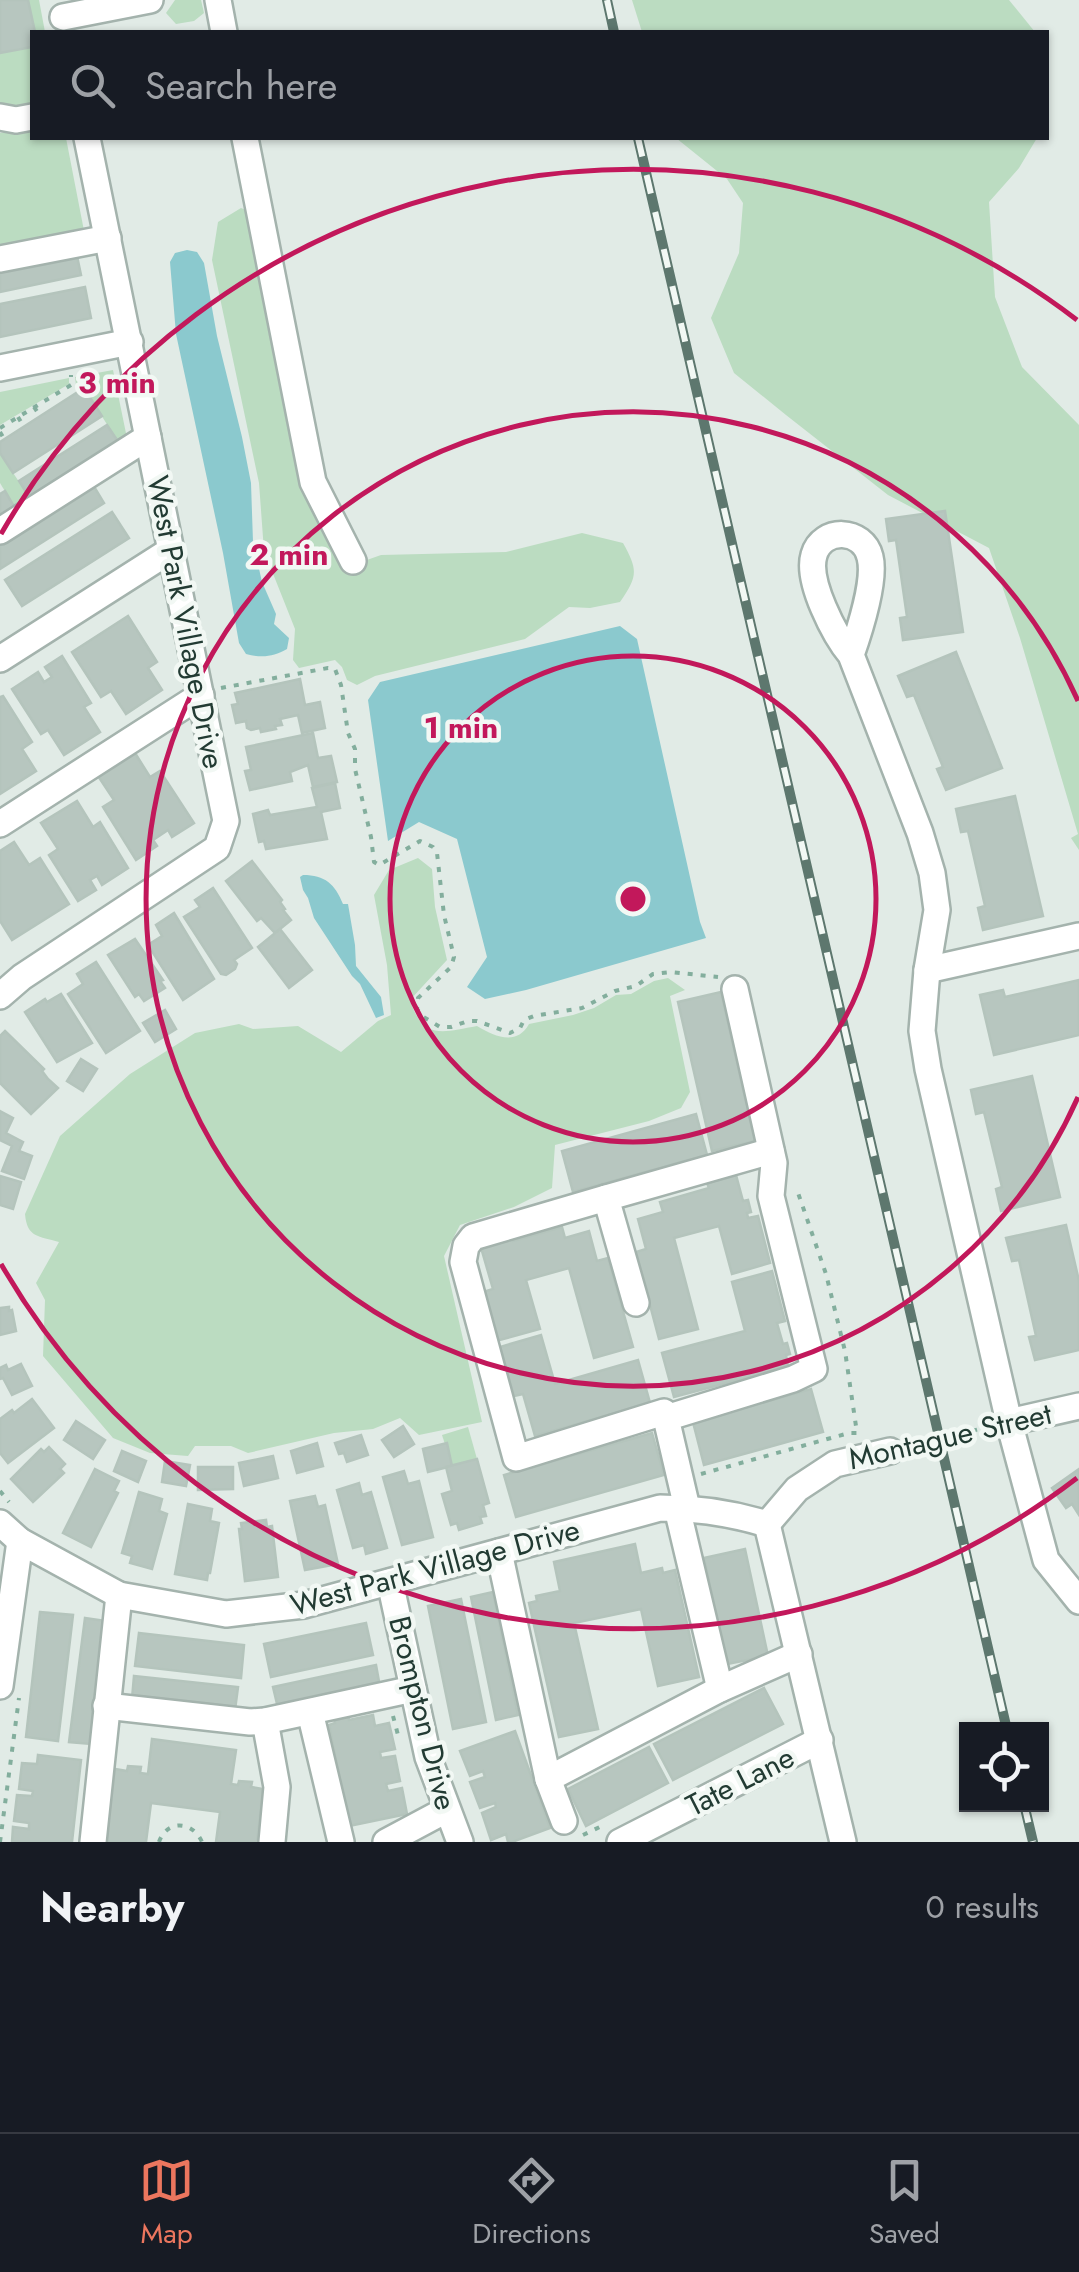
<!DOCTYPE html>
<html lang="en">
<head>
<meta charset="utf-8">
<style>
  body { margin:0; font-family:Jost,sans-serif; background:#242831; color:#f1f3f6 }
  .controls { position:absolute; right:30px; bottom:30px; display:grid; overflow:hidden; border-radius:0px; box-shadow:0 2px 8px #0004 }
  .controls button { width:90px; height:90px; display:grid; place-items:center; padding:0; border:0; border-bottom:2px solid #363941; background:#171b24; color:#f1f3f6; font:50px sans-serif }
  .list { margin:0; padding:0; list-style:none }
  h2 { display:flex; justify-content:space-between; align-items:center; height:130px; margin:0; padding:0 40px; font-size:42px }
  h2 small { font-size:32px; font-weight:400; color:#9ea1a6 }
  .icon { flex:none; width:55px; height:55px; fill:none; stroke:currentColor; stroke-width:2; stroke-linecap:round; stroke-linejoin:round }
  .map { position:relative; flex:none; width:1079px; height:1842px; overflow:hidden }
  .search { position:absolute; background:#171b24; box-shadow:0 2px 8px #0004; left:30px; right:30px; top:30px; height:110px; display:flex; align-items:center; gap:25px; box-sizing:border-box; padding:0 35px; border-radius:0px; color:#9ea1a6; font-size:38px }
  .sheet { height:290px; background:#171b24 }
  nav { display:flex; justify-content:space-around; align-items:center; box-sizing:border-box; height:140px; border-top:2px solid #363941; background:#171b24; font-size:28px; color:#9ea1a6 }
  nav a { display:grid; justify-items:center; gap:5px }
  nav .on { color:#ec765e }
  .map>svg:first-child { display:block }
  .green { fill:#bbdcc1 }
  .water { fill:#8bc9ce }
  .building { fill:#b7c6bf; stroke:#b4c4bc; stroke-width:2.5 }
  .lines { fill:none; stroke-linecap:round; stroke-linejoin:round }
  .minor-casing { stroke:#a4b3ad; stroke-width:30 }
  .path { stroke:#83ae9d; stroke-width:4; stroke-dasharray:5 8; stroke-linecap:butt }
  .minor { stroke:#fff; stroke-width:25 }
  .rail-casing { stroke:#5d776e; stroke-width:10 }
  .rail { stroke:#f2f8f4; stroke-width:6; stroke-dasharray:19; stroke-linecap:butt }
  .ring { fill:none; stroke:#c2185b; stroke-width:5 }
  .labels { text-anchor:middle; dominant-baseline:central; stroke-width:9; stroke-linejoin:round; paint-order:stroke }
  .street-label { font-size:30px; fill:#223b33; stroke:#f2f8f4 }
  .centre { fill:#c2185b; stroke:#f2f8f4; stroke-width:5 }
  .ring-label { font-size:30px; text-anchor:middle; font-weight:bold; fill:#c2185b; stroke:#f2f8f4; stroke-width:9; stroke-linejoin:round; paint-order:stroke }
</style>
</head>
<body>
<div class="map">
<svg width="1079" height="1842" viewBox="0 0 1079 1842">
  <rect width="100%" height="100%" fill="#e1ebe6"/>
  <g class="green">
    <polygon points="0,0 39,0 45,32 32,32 32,119 0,126"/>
    <polygon points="175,0 201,0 204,13 194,21 176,24 166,13"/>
    <polygon points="632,0 1009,0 1035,32 642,32"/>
    <polygon points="32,128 32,138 66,138 85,236 0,254 0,133"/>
    <polygon points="676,138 1037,138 1019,168 989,202 995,297 1022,367 1079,425 1079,850 1071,838 1078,834 1020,638 989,548 888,495 786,415 734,373 711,318 739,253 743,203 727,179"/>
    <path d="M 241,208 L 253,213 L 347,567 L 381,555 L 506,552 L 582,533 L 623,543 C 638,570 638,576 620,602 L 590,608 L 569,607 L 525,639 L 375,676 L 357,685 L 347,680 L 342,667 L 335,660 L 299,668 L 293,660 L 295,629 L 264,551 L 259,483 L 212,260 L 218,222 Z"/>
    <polygon points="113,370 128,443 121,447 85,389 77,393 75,377"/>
    <polygon points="69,378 69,384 0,425 0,392"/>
    <polygon points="0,453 33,503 18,513 0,483"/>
    <path d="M 418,858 L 432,869 L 435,907 L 447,960 L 410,1000 C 423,1041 443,1032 477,1026 C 495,1037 517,1046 529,1024 L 573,1015 L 594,1008 L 616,995 L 631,994 L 654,981 L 668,978 L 685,990 L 670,996 L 690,1092 L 681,1108 L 649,1121 L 555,1145 L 552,1188 L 514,1207 L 460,1225 L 444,1256 L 482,1422 L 419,1435 L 400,1418 L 373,1429 L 334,1433 L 248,1453 L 231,1446 L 195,1446 L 188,1456 L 150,1453 L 113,1438 L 43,1356 L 45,1300 L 36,1283 L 59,1242 C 39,1236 27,1238 25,1214 L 60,1136 L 130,1074 L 195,1033 L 239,1024 L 253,1029 L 298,1026 L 341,1052 L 378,1021 L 391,1015 L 387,965 L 374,895 L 389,870 Z"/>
    <polygon points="468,1427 477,1459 452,1466 442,1435"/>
  </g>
  <g class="water">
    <path d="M 187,250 L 197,252 L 204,263 L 217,336 L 242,437 L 251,483 L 253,542 L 262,582 L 276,614 L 274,624 L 289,638 L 287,649 C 273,657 262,658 246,654 L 239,643 L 223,553 L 176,334 L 170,262 L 175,253 Z"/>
    <polygon points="620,626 637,639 700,922 706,938 526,990 485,999 467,987 487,957 457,839 419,822 388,841 368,700 380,682"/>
    <path d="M 303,875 C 325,875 335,884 343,904 L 348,904 L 355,945 L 356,966 L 381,997 L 384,1015 L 376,1018 L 360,984 L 352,976 L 314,918 L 308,898 L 303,890 L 300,877 Z"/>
  </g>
  <g class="building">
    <polygon points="0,0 28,0 35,32 32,32 32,47 0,53"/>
    <polygon points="77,256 81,275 0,292 0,271"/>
    <polygon points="85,287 91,318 0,337 0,304"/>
    <polygon points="84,388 102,416 13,473 0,453 0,442"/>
    <polygon points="107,425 119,443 31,500 19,481"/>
    <polygon points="93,485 104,503 0,569 0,544"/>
    <polygon points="5,491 16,510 0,520 0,494"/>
    <polygon points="945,511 963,632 903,640 900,618 907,617 896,540 889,541 886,519"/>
    <polygon points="112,512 129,538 22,606 5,580"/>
    <polygon points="128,616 157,662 148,668 162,690 126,714 111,691 101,697 72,652"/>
    <polygon points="956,652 1002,768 946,790 937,769 943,767 914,695 907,697 898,676"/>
    <polygon points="62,656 91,703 84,707 100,732 64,755 48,730 41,734 12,689 38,672 44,682 52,677 45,667"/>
    <polygon points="300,679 305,705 320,702 325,728 302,733 298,715 280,719 282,725 275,726 276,729 261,732 260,728 251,730 247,728 246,721 236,723 232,705 238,704 235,693"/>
    <polygon points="3,696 32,742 22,749 36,771 0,794 0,697"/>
    <polygon points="313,733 318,758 331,756 337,782 313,787 308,765 290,772 292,781 250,790 245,771 251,770 246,747"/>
    <polygon points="135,753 150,777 160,771 194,823 172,837 168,830 153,840 157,846 136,860 103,807 114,800 98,776"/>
    <polygon points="335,783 340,808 321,812 327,839 266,849 264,841 259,842 253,814 268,810 270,815 317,807 312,788"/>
    <polygon points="1015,796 1043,916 983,930 978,908 985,906 968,831 961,832 956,809"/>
    <polygon points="77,801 93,827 100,822 128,868 102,885 97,876 90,880 96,890 78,901 49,855 58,849 41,823"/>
    <polygon points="14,842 29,865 40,858 69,904 12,940 0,921 0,851"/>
    <polygon points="252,861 282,900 280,902 285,909 283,910 291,920 275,933 261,918 257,921 226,881"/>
    <polygon points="213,888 252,948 234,960 237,964 235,969 226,975 221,974 184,917 200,907 195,900"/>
    <polygon points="174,913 214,979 183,1000 148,945 162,936 156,925"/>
    <polygon points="280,929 312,970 289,988 258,947"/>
    <polygon points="135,939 163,980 160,981 165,988 144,1001 139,994 135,997 108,955"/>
    <polygon points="96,962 140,1031 106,1053 68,994 83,984 77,974"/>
    <polygon points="1079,980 1079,1035 994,1055 980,995 1003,990 1005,997"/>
    <polygon points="721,992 755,1141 712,1151 678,1002"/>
    <polygon points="61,994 92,1043 57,1062 25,1012 45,999 47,1002"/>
    <polygon points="165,1010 176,1029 155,1042 143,1023"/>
    <polygon points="5,1031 44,1069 42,1071 48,1079 58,1088 31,1114 0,1083 0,1036"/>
    <polygon points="81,1059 97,1069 83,1091 67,1081"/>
    <polygon points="1032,1076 1060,1197 1001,1211 996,1189 1002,1187 984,1112 976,1114 971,1090"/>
    <polygon points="0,1111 13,1118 6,1133 23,1142 19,1151 32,1156 24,1179 2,1171 12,1146 0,1140"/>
    <polygon points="696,1114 707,1155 573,1192 562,1151"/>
    <polygon points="736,1175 743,1201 748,1200 751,1212 747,1213 748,1218 758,1216 770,1263 732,1274 719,1226 674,1238 698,1329 659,1339 636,1252 646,1249 638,1219 663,1212 660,1202 709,1188 707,1183"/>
    <polygon points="0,1176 21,1182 13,1209 0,1205"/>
    <polygon points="1066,1225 1079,1281 1079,1350 1035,1360 1029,1337 1036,1336 1019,1260 1012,1261 1006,1238"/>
    <polygon points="562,1227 565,1238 589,1231 597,1261 608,1258 633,1347 594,1358 569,1268 526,1280 540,1329 496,1341 483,1292 493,1289 480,1244 511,1235 513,1241"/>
    <polygon points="772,1271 785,1321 777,1323 783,1344 787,1343 790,1354 786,1355 788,1367 674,1397 662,1353 745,1331 732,1282"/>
    <polygon points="9,1307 9,1311 12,1310 16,1331 0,1335 0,1308"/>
    <polygon points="541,1335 555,1384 638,1360 650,1403 535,1436 523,1394 514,1396 500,1347"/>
    <polygon points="21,1364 32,1386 12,1395 3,1378 0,1379 0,1368 6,1365 8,1370"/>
    <polygon points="811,1389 823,1432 704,1465 693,1422"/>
    <polygon points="32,1399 54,1428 8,1463 0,1453 0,1419 12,1410 14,1413"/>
    <polygon points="76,1421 105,1440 93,1459 64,1440"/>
    <polygon points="403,1426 414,1444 394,1457 382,1440"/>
    <polygon points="652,1433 664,1475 516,1517 504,1475"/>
    <polygon points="361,1435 368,1455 347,1462 344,1453 339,1454 335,1443"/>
    <polygon points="317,1443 323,1466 297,1473 291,1451"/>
    <polygon points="447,1443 452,1466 428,1472 423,1449"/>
    <polygon points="49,1447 65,1464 60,1469 64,1473 33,1502 11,1479 41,1449 44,1452"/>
    <polygon points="122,1451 146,1461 138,1482 114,1471"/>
    <polygon points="273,1456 278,1478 244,1486 239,1463"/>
    <polygon points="477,1459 489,1503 483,1505 486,1516 480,1517 482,1523 459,1530 457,1523 451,1525 442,1494 452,1491 446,1467"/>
    <polygon points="165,1461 190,1465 186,1486 162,1482"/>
    <polygon points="198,1467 233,1467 233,1489 198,1490"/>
    <polygon points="95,1469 119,1481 114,1491 118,1493 91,1547 63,1533"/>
    <polygon points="1079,1469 1079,1515 1072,1504 1066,1508 1052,1488"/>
    <polygon points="404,1471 408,1484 419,1481 433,1537 402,1545 383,1477"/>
    <polygon points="359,1483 362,1495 371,1492 387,1548 366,1554 364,1545 353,1548 337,1490"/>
    <polygon points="139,1492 162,1499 159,1511 167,1514 152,1569 130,1563 132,1556 122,1553"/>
    <polygon points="315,1496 318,1507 325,1505 338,1564 305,1570 290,1501"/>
    <polygon points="188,1504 212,1509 210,1521 219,1523 210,1573 208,1573 207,1580 175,1574"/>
    <polygon points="266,1520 267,1527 272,1526 278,1577 245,1581 239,1529 242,1529 241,1523"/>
    <polygon points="635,1544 641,1573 662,1568 663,1573 675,1570 699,1677 658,1686 641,1609 574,1623 598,1729 559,1737 529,1603 537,1601 536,1596 560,1591 554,1562"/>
    <polygon points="745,1549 768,1656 727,1664 704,1558"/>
    <polygon points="493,1592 518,1715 496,1720 471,1597"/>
    <polygon points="461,1599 486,1722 453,1729 428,1606"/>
    <polygon points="40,1612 73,1615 58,1741 26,1737"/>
    <polygon points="85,1618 106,1621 91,1744 69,1742"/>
    <polygon points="366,1623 373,1655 271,1677 264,1644"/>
    <polygon points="139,1633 244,1645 241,1678 135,1666"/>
    <polygon points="376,1665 380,1687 278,1708 273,1687"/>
    <polygon points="134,1676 238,1687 235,1710 132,1699"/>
    <polygon points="764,1688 783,1724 673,1780 654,1744"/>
    <polygon points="348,1714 349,1720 373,1715 375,1726 389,1723 395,1749 380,1752 381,1758 395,1756 400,1781 386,1784 388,1791 402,1788 407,1814 349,1826 329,1725 335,1723 334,1717"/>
    <polygon points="515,1731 550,1828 512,1842 508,1842 506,1834 491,1840 482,1813 496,1807 495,1803 480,1808 470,1782 485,1777 483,1771 470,1776 460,1751"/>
    <polygon points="152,1739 236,1750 231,1784 238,1785 239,1781 252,1782 251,1787 263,1789 257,1842 216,1842 220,1812 151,1803 146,1842 106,1842 115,1769 127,1771 128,1766 141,1767 140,1773 148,1774"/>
    <polygon points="649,1747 668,1783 586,1826 568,1789"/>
    <polygon points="38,1755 81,1760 72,1842 12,1842 13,1827 29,1829 29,1823 14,1821 17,1795 32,1796 33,1791 19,1789 22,1763 37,1764"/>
  </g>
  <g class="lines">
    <defs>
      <g id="minor">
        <polyline points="218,0 224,32"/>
        <polyline points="63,17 150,0"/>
        <polyline points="0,117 16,120 32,117"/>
        <polyline points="245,138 313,482 353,561"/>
        <polyline points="0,259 108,238"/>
        <polyline points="0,368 130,342"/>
        <polyline points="0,531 148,437"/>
        <path d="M 851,655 C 859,632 876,580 870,557 C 863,528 822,527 814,555 C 806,581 835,636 851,655 L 920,833 L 932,873 L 937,910 L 927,970 L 922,1031 L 928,1069 L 1009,1422 L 1046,1560 L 1079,1601"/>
        <polyline points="0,659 171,550"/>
        <polyline points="0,824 201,695"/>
        <polyline points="927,970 1079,936"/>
        <polyline points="0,996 22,977 217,848 226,821 87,138"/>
        <polyline points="606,1198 473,1237 466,1246 463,1262 516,1458 664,1412 666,1418"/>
        <polyline points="636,1303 606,1198 771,1151"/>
        <polyline points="1009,1422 1079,1406"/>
        <polyline points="677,1508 720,1689"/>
        <polyline points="687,1508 666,1418 793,1379 814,1369 771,1196 774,1163 735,989"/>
        <path d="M 0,1523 L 20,1541 L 119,1595 L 226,1614 L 304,1605 L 660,1508 C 698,1508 731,1513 767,1524"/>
        <polyline points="767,1524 843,1842"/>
        <polyline points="767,1524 797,1489 835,1464 890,1451"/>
        <polyline points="499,1552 548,1779"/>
        <polyline points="390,1582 428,1757 460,1842"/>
        <polyline points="0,1686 20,1541"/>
        <polyline points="106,1706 250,1722 265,1721 413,1689"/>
        <polyline points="310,1712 341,1842"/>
        <polyline points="265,1721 277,1787 272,1842"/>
        <polyline points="564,1821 548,1779 720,1689 799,1654"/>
        <polyline points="93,1842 119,1595"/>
        <polyline points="386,1842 446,1810"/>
        <polyline points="620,1842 820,1740"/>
      </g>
    </defs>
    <use href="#minor" class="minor-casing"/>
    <g class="path">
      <polyline points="34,407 40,416"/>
      <polyline points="18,417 24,427"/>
      <polyline points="0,428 71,385 71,375"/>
      <polyline points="0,432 4,439"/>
      <polyline points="221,688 328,668 335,669 341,685 348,733 355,749 355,769 371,837 374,862 379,865 420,841 433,847 437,853 444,915 454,957 451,967 418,998 417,1009 422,1016 440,1027 451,1027 468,1021 477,1021 510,1033 520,1028 524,1020 534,1016 582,1008 615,991 636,986 653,974 671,972 718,977"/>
      <polyline points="909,1446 988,1427"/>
      <polyline points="701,1474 849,1433 857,1433 845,1351 826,1274 796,1187"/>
      <polyline points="0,1491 9,1502"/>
      <polyline points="393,1716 398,1735"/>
      <polyline points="583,1835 606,1824"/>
      <polyline points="0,1842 19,1698"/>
      <path d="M 159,1842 C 167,1819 193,1821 202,1842"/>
    </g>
    <use href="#minor" class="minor"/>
    <defs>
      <g id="rail">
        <polyline points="607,0 614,32"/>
        <polyline points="638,138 1007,1730"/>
        <polyline points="1024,1804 1033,1842"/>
      </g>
    </defs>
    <use href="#rail" class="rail-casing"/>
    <use href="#rail" class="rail"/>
  </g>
  <g class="ring">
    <circle cx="633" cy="899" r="243"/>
    <path d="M1078 1097A487 487 0 1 1 1078 701"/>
    <path d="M1077 1478A730 730 0 0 1 1 1264M1 534A730 730 0 0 1 1077 320"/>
  </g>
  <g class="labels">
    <g class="street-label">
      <text transform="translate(186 622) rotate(79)">West Park Village Drive</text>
      <text transform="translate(950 1436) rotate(-13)">Montague Street</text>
      <text transform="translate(435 1567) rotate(-15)">West Park Village Drive</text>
      <text transform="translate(423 1713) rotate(76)">Brompton Drive</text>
      <text transform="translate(740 1781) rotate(-27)">Tate Lane</text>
    </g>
  </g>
  <circle cx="633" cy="899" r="15" class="centre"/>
  <g class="ring-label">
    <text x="117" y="393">3 min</text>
    <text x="289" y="565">2 min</text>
    <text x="461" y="738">1 min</text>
  </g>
</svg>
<div class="controls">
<button><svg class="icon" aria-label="locate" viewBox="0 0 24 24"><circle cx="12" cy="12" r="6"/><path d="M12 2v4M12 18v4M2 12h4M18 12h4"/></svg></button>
</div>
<div class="search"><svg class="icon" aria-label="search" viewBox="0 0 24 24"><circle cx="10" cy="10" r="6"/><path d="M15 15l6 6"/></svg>Search here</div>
</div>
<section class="sheet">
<h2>Nearby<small>0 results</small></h2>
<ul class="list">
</ul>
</section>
<nav>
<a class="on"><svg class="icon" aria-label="map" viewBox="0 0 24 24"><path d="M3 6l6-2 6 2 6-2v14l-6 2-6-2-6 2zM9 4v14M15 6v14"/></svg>Map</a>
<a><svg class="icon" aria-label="directions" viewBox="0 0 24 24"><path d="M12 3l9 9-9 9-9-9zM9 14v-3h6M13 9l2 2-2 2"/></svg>Directions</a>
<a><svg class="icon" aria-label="saved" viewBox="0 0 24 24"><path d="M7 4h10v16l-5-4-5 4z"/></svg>Saved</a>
</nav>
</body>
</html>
